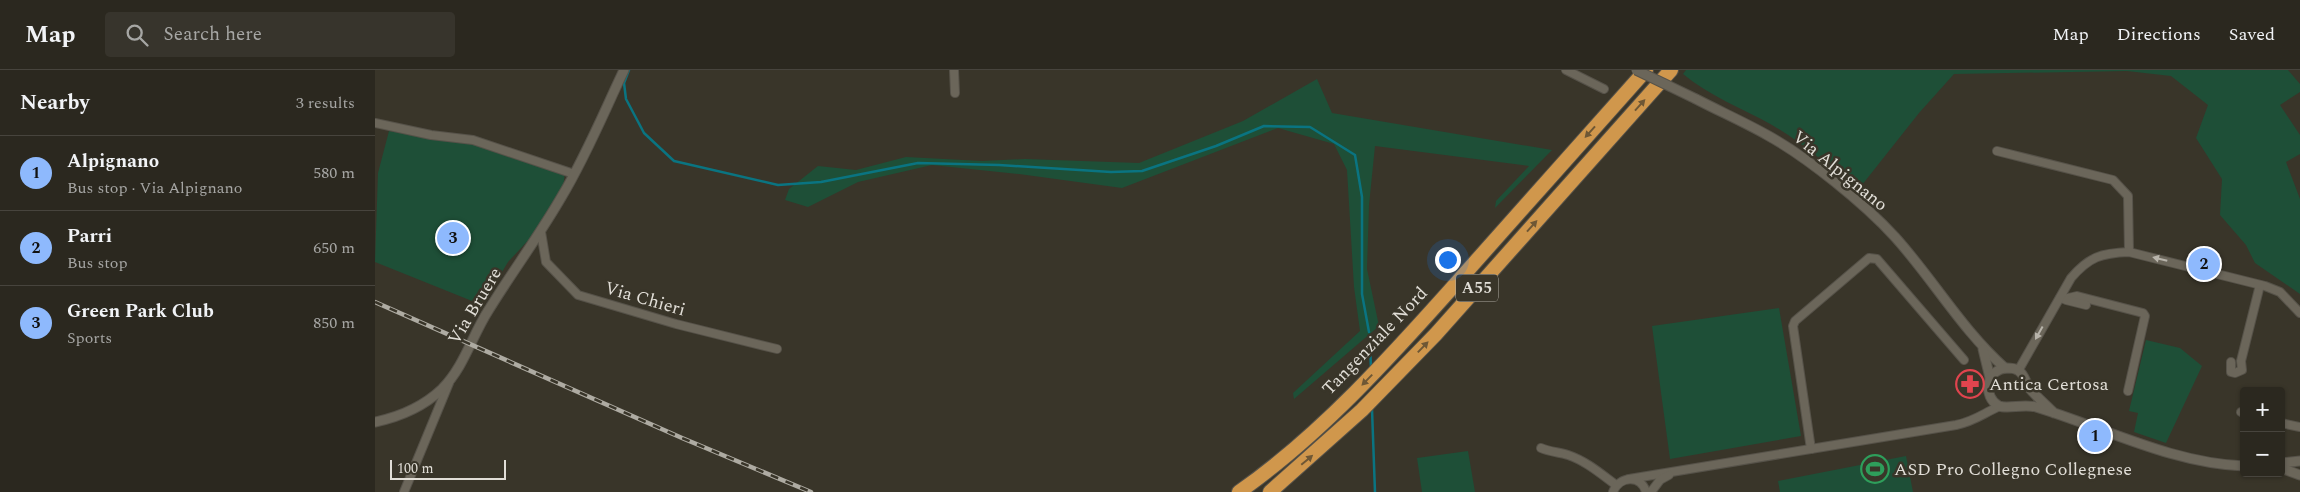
<!DOCTYPE html>
<html lang="en">
<head>
<meta charset="utf-8">
<style>
  body { margin:0; font-family:Spectral,serif; background:#37342c; color:#f1f3f6 }
  .controls { position:absolute; right:15px; bottom:15px; display:grid; overflow:hidden; border-radius:5px; box-shadow:0 1px 4px #0004 }
  .controls button { width:45px; height:45px; display:grid; place-items:center; padding:0; border:0; border-bottom:1px solid #47443d; background:#2b281f; color:#f1f3f6; font:25px sans-serif }
  .scale { position:absolute; left:15px; bottom:12px; width:116px; box-sizing:border-box; padding-left:5px; border:2px solid #e1ded7; border-top:0; font-size:14px; line-height:18px; white-space:nowrap; color:#e1ded7; -webkit-text-stroke:4px #393529; paint-order:stroke }
  .you { position:absolute; left:1072px; top:189px; width:18px; height:18px; margin:-12px; border:4px solid #fff; border-radius:50%; background:#1a73e8; box-shadow:0 0 0 8px #1a73e833 }
  .badge { display:grid; place-items:center; width:32px; height:32px; border-radius:50%; background:#8eb9fd; color:#111; font-size:16px; font-weight:700 }
  .pin { position:absolute; translate:-50% -50%; border:2px solid #fff; box-shadow:0 1px 5px #0006 }
  .list { margin:0; padding:0; list-style:none }
  h2 { display:flex; justify-content:space-between; align-items:center; height:65px; margin:0; padding:0 20px; font-size:21px }
  h2 small { font-size:16px; font-weight:400; color:#a6a6a4 }
  .list li { display:grid; grid-template-columns:32px 1fr auto; gap:15px; align-items:center; box-sizing:border-box; height:75px; padding:0 20px; border-top:1px solid #47443d }
  .list b { display:block; font-size:19px; white-space:nowrap }
  .list p { margin:0; font-size:16px; white-space:nowrap; color:#a6a6a4 }
  .list em { font-size:16px; font-style:normal; color:#a6a6a4 }
  .icon { flex:none; width:28px; height:28px; fill:none; stroke:currentColor; stroke-width:2; stroke-linecap:round; stroke-linejoin:round }
  .map { position:relative; flex:none; width:1925px; height:422px; overflow:hidden }
  header { display:flex; align-items:center; gap:30px; box-sizing:border-box; height:70px; padding:0 25px; background:#2b281f; border-bottom:1px solid #47443d }
  header strong { font-size:24px }
  nav { display:flex; gap:28px; margin-inline-start:auto; font-size:18px }
  .search { width:350px; height:45px; background:#37342c; display:flex; align-items:center; gap:12px; box-sizing:border-box; padding:0 18px; border-radius:5px; color:#a6a6a4; font-size:19px }
  main { display:flex }
  aside { flex:1; background:#2b281f }
  .map>svg:first-child { display:block }
  .green { fill:#1e4f37 }
  .lines { fill:none; stroke-linecap:round; stroke-linejoin:round }
  .stream { stroke:#0a7481; stroke-width:2.5 }
  .minor-casing { stroke:#565249; stroke-width:10 }
  .tertiary-casing { stroke:#565249; stroke-width:11 }
  .motorway-casing { stroke:#565249; stroke-width:16 }
  .minor { stroke:#6b665a; stroke-width:8 }
  .tertiary { stroke:#6b665a; stroke-width:9 }
  .motorway { stroke:#d0974c; stroke-width:14 }
  .rail-casing { stroke:#aeaba2; stroke-width:4.5 }
  .rail { stroke:#393529; stroke-width:2.5; stroke-dasharray:8; stroke-linecap:butt }
  .tertiary-bridge-casing { stroke:#565249; stroke-width:11; stroke-linecap:butt }
  .tertiary-bridge { stroke:#6b665a; stroke-width:9 }
  .oneway { fill:#6e5735 }
  .oneway2 { fill:#b8b4ab }
  .labels { text-anchor:middle; dominant-baseline:central; stroke-width:5; stroke-linejoin:round; paint-order:stroke }
  .shield { fill:#393529; stroke:#afaba3; stroke-width:1 }
  .shield-label { font-size:16px; font-weight:bold; fill:#e1ded7 }
  .street-label { font-size:18px; fill:#e1ded7; stroke:#393529 }
  .poi-label { font-size:18px; fill:#e1ded7; stroke:#393529; text-anchor:start }
</style>
</head>
<body>
<header>
<strong>Map</strong>
<div class="search"><svg class="icon" aria-label="search" viewBox="0 0 24 24"><circle cx="10" cy="10" r="6"/><path d="M15 15l6 6"/></svg>Search here</div>
<nav><a>Map</a><a>Directions</a><a>Saved</a></nav>
</header>
<main>
<aside>
<h2>Nearby<small>3 results</small></h2>
<ul class="list">
<li><span class="badge">1</span><div><b>Alpignano</b><p>Bus stop · Via Alpignano</p></div><em>580 m</em></li>
<li><span class="badge">2</span><div><b>Parri</b><p>Bus stop</p></div><em>650 m</em></li>
<li><span class="badge">3</span><div><b>Green Park Club</b><p>Sports</p></div><em>850 m</em></li>
</ul>
</aside>
<div class="map">
<svg width="1925" height="422" viewBox="0 0 1925 422">
  <rect width="100%" height="100%" fill="#393529"/>
  <g class="green">
    <path d="M 1311,0 L 1913,0 L 1925,14 L 1925,22 L 1905,35 L 1925,65 L 1925,84 L 1911,92 L 1925,129 L 1925,224 L 1880,193 L 1871,175 L 1845,145 L 1847,109 L 1821,68 L 1833,35 L 1796,6 L 1752,1 L 1579,4 L 1544,43 L 1483,120 C 1455,97 1428,73 1397,55 C 1367,38 1334,26 1308,4 Z"/>
    <polygon points="942,9 957,43 1177,80 1120,138 1121,131 1154,96 1000,76 994,135 992,199 1004,256 919,329 918,323 985,261 979,217 972,100 959,74 903,58 747,118 644,104 557,95 483,112 433,137 410,130 414,119 443,96 481,100 531,87 607,91 650,89 764,93 868,51"/>
    <polygon points="14,61 100,74 190,102 186,135 133,192 107,235 0,192 3,103"/>
    <polygon points="1404,238 1426,366 1295,389 1277,256"/>
    <polygon points="1771,270 1805,278 1827,296 1791,373 1759,362 1763,343 1754,341"/>
    <polygon points="1093,381 1100,422 1047,422 1042,388"/>
    <polygon points="1531,386 1538,422 1405,422 1403,411"/>
  </g>
  <g class="lines">
    <g class="stream">
      <polyline points="254,0 249,13 251,29 269,63 299,91 403,115 446,112 543,93 624,95 736,102 767,101 841,76 889,56 935,57 980,85 987,127 987,224 994,262"/>
      <polyline points="995,275 996,298"/>
      <polyline points="997,339 1000,422"/>
    </g>
    <defs>
      <g id="minor">
        <polyline points="579,0 580,23"/>
        <polyline points="1191,0 1229,19"/>
        <polyline points="0,53 56,65 98,70 199,104"/>
        <polyline points="1622,81 1738,110 1753,126 1754,182"/>
        <polyline points="166,162 171,192 203,225 301,254 402,279"/>
        <polyline points="1685,228 1689,229 1702,226 1768,243 1770,246 1753,321"/>
        <polyline points="1691,230 1711,235"/>
        <polyline points="1856,292 1856,302 1860,303 1867,300 1866,291 1885,215"/>
        <path d="M 1643,301 L 1696,208 C 1714,187 1726,183 1754,182 L 1890,216 L 1905,222 L 1925,243"/>
        <polyline points="1866,342 1869,343"/>
        <polyline points="1906,353 1925,357"/>
        <path d="M 1166,378 C 1175,382 1184,382 1193,385 C 1211,391 1226,404 1241,415"/>
        <polyline points="1436,379 1418,256 1420,251 1494,188 1502,189 1589,290"/>
        <path d="M 1254,409 L 1581,355 C 1600,351 1607,344 1625,336"/>
        <polyline points="29,422 74,313"/>
        <path d="M 1238,422 C 1244,406 1266,404 1271,422"/>
        <polyline points="1276,422 1285,410 1294,405"/>
      </g>
      <g id="tertiary">
        <path d="M 1321,29 C 1344,41 1369,52 1392,65 C 1432,87 1489,133 1520,167 C 1558,209 1587,260 1630,298"/>
        <polyline points="1608,279 1615,308"/>
        <path d="M 1679,343 C 1671,335 1662,327 1655,319 C 1650,312 1650,305 1643,300 C 1639,298 1635,298 1632,298 C 1611,299 1607,327 1624,336 C 1632,339 1649,334 1661,337 C 1730,358 1796,393 1869,396"/>
        <path d="M 0,352 C 24,347 49,336 67,319 C 89,297 97,266 113,241 C 137,202 164,166 187,126 C 211,86 229,42 249,0"/>
        <polyline points="1906,393 1925,391"/>
        <polyline points="1906,398 1925,405"/>
      </g>
      <g id="motorway">
        <path d="M 864,422 C 946,365 1019,283 1085,209 C 1147,139 1209,70 1271,0"/>
        <polyline points="895,422 987,340 1061,264 1296,0"/>
      </g>
    </defs>
    <use href="#minor" class="minor-casing"/>
    <use href="#tertiary" class="tertiary-casing"/>
    <use href="#motorway" class="motorway-casing"/>
    <use href="#minor" class="minor"/>
    <use href="#tertiary" class="tertiary"/>
    <use href="#motorway" class="motorway"/>
    <defs>
      <polyline id="rail" points="0,232 307,368 436,422"/>
    </defs>
    <use href="#rail" class="rail-casing"/>
    <use href="#rail" class="rail"/>
    <defs>
      <polyline id="tertiary-bridge" points="1261,0 1321,29"/>
    </defs>
    <use href="#tertiary-bridge" class="tertiary-bridge-casing"/>
    <use href="#tertiary-bridge" class="tertiary-bridge"/>
  </g>
  <defs><path id="oneway-solid" d="M-6-.8H1V-3.2L6.5 0L1 3.2V.8H-6Z" transform="scale(1.25)"/></defs>
  <g class="oneway">
    <use href="#oneway-solid" transform="translate(1265 35) rotate(-48)"/>
    <use href="#oneway-solid" transform="translate(1215 62) rotate(132)"/>
    <use href="#oneway-solid" transform="translate(1157 156) rotate(-48)"/>
    <use href="#oneway-solid" transform="translate(1048 277) rotate(-46)"/>
    <use href="#oneway-solid" transform="translate(992 310) rotate(134)"/>
    <use href="#oneway-solid" transform="translate(932 390) rotate(-40)"/>
  </g>
  <g class="oneway2">
    <use href="#oneway-solid" transform="translate(1785 189) rotate(-166)"/>
    <use href="#oneway-solid" transform="translate(1664 263) rotate(119)"/>
  </g>
  <defs>
    <symbol id="pharmacy-ring" viewBox="-11 -11 22 22"><circle r="9.5" fill="#393529" stroke="#e0444e" stroke-width="1.5"/><path d="M-2-6h4v4h4v4h-4v4h-4v-4h-4v-4h4Z" fill="#e0444e"/></symbol>
    <symbol id="stadium-ring" viewBox="-11 -11 22 22"><circle r="9.5" fill="#393529" stroke="#2e9e5b" stroke-width="1.5"/><path d="M0-5a6.5 5 0 1 0 0 10a6.5 5 0 1 0 0-10ZM-3.5-1.8h7v3.6h-7Z" fill="#2e9e5b"/></symbol>
  </defs>
  <g fill-rule="evenodd">
    <use href="#pharmacy-ring" x="1579" y="298" width="32" height="32"/>
    <use href="#stadium-ring" x="1484" y="383" width="32" height="32"/>
  </g>
  <g class="labels">
    <rect class="shield" x="1081" y="204.5" width="42" height="27" rx="4"/>
    <g class="shield-label">
      <text x="1102" y="218">A55</text>
    </g>
    <g class="street-label">
      <text transform="translate(1465 101) rotate(39)">Via Alpignano</text>
      <text transform="translate(270 229) rotate(16)">Via Chieri</text>
      <text transform="translate(100 236) rotate(-59)">Via Bruere</text>
      <text transform="translate(1000 271) rotate(-46)">Tangenziale Nord</text>
    </g>
    <g class="poi-label">
      <text x="1614" y="314">Antica Certosa</text>
      <text x="1519" y="399">ASD Pro Collegno Collegnese</text>
    </g>
  </g>
</svg>
<div class="controls">
<button>+</button>
<button>−</button>
</div>
<div class="scale">100 m</div>
<div class="you"></div>
<div class="pin badge" style="left:1720px;top:366px">1</div>
<div class="pin badge" style="left:1829px;top:194px">2</div>
<div class="pin badge" style="left:78px;top:168px">3</div>
</div>
</main>
</body>
</html>
